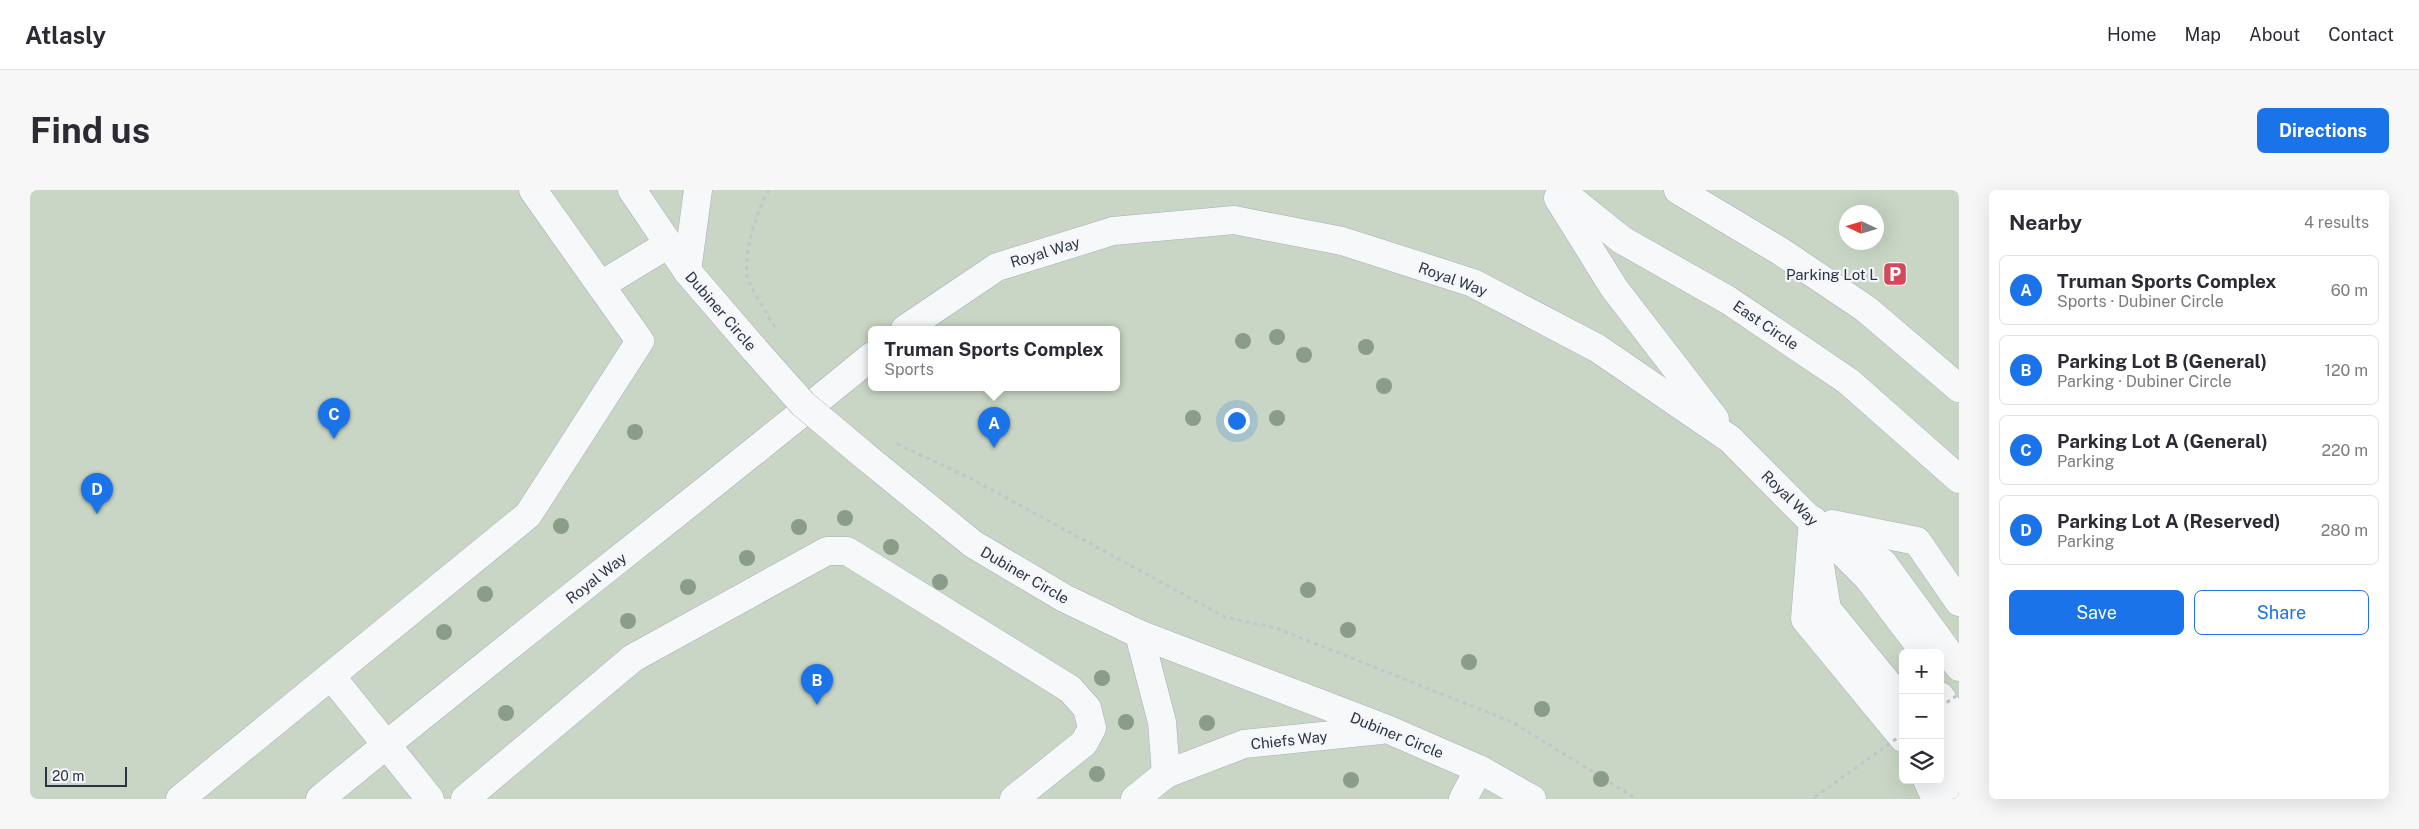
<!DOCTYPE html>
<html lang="en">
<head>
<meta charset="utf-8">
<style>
  body { margin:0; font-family:"Public Sans",sans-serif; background:#f7f7f7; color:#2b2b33 }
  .controls { position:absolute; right:15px; bottom:15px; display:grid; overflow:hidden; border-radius:8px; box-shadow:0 5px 20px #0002 }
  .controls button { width:45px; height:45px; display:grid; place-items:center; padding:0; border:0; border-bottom:1px solid #e1e1e2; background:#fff; color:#2b2b33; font:25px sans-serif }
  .compass { position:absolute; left:1809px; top:15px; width:45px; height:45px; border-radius:50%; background:#fff; box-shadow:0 5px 20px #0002; rotate:274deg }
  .scale { position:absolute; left:15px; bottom:12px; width:82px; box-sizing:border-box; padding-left:5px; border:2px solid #2b3445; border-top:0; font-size:14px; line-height:18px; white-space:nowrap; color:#2b3445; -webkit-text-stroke:4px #f4f6f9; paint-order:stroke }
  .you { position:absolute; left:1206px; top:230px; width:18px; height:18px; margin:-12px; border:4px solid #fff; border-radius:50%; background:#1a73e8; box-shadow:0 0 0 8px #1a73e833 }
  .badge { display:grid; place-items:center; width:32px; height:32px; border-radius:50%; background:#1a73e8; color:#fff; font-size:16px; font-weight:700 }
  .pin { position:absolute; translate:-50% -41px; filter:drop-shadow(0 1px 2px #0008) }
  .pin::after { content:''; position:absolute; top:26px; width:18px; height:15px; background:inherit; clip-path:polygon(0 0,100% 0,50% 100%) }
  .popup { position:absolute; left:838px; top:136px; width:252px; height:65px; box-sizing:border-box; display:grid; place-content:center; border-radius:8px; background:#fff; filter:drop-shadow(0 1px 4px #0005); font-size:16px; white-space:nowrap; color:#7c7c81 }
  .popup b { font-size:19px; color:#2b2b33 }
  .popup::after { content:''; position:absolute; left:50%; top:100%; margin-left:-10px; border:10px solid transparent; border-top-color:#fff }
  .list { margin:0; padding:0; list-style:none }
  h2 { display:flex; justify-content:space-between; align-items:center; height:65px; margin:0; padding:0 20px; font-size:21px }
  h2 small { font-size:16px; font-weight:400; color:#7c7c81 }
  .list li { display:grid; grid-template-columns:32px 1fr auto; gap:15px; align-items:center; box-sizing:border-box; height:70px; margin:0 10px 10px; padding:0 10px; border:1px solid #e1e1e2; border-radius:8px }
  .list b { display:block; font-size:19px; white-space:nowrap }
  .list p { margin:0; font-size:16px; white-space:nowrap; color:#7c7c81 }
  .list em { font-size:16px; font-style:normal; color:#7c7c81 }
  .actions { display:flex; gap:10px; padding:15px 20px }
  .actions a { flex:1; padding:11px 0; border:1px solid #1a73e8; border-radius:8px; text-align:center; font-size:18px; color:#1a73e8 }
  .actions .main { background:#1a73e8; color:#fff }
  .icon { flex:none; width:28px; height:28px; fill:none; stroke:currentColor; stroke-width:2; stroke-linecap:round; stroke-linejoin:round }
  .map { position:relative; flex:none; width:1929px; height:609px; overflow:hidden; border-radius:8px }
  header { display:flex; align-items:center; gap:30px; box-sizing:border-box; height:70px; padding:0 25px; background:#fff; border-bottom:1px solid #e1e1e2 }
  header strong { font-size:24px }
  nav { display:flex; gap:28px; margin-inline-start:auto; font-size:18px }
  .intro { display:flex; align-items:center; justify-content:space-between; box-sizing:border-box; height:120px; padding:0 30px }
  h1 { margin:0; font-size:35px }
  .button { padding:12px 22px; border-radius:8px; background:#1a73e8; color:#fff; font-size:18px; font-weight:700 }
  main { display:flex; gap:30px; padding:0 30px }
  aside { flex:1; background:#fff; border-radius:8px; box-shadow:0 5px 20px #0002 }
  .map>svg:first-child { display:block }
  .green { fill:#c9d6c5; fill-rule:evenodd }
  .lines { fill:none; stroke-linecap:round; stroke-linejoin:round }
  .minor-casing { stroke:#a9aeb7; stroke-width:29 }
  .path { stroke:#c2c5cb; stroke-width:3; stroke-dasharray:4 4; stroke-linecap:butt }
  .minor { stroke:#f7f8fa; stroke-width:28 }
  .minor-bridge-casing { stroke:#a9aeb7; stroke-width:29; stroke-linecap:butt }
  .path-bridge { stroke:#c2c5cb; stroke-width:3; stroke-dasharray:4 4; stroke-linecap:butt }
  .minor-bridge { stroke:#f7f8fa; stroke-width:28 }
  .tree { fill:#899d89 }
  .labels { text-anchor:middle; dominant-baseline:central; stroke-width:4.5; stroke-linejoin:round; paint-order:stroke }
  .street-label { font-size:15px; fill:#2b3445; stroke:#f4f6f9 }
  .poi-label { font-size:15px; fill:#2b3445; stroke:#f4f6f9; text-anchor:end }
</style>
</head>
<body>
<header>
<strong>Atlasly</strong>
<nav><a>Home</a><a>Map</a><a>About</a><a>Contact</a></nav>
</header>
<div class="intro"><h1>Find us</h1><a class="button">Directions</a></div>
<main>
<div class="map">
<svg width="1929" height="609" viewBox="0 0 1929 609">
  <rect width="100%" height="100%" fill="#e4e7ec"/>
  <path class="green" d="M 0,0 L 1929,0 L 1929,609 L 0,609 ZM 1816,22 L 1846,22 L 1846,52 L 1816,52 ZM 842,139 L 1086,139 L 1086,197 L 842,197 ZM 1873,463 L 1910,463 L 1910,590 L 1873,590 Z"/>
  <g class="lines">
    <defs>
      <g id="minor">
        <polyline points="602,0 657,81 725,160"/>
        <polyline points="1530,0 1592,50 1698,110 1818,191 1929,289"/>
        <polyline points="1648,0 1750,61 1836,119 1929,198"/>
        <polyline points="1528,8 1584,98 1685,229"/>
        <polyline points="657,81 668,0"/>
        <polyline points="571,95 637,55"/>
        <polyline points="875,139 967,77 1083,41 1204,30 1312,51 1443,93 1567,158 1700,249 1839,389 1895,463"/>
        <polyline points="836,267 943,354 1034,408 1109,444 1357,539 1449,579 1502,609"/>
        <polyline points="1783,330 1775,429 1873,548"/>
        <polyline points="1802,334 1887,351 1929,412"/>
        <polyline points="1814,349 1853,373 1929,477"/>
        <polyline points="1790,376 1797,419 1873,512"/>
        <polyline points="301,486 400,609"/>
        <polyline points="1910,506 1929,533"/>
        <polyline points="1910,542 1929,569"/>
        <polyline points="1910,576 1929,605"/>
        <polyline points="1136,584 1214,554 1351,540"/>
        <polyline points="1897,590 1906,609"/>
        <polyline points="150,609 498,325 610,151 503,0"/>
        <path d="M 290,609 C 472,459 659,316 842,166"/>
        <polyline points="435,609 603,468 797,361 817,361 1040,499 1057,518 1062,538 1054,553 984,609"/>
        <polyline points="1105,609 1136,584 1132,532 1109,444"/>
        <polyline points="1433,609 1449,579"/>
      </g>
    </defs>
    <use href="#minor" class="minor-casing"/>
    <g class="path">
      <path d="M 739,0 C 728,17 713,64 717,85 C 719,96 739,127 746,139"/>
      <polyline points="867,254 940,288 1195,427 1246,438 1482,532 1607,609"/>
      <polyline points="1784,609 1785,607"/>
    </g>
    <use href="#minor" class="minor"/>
    <defs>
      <polyline id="minor-bridge" points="725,160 773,214 836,267"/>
    </defs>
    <use href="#minor-bridge" class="minor-bridge-casing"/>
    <g class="path-bridge">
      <polyline points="1910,517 1929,504"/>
      <polyline points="1785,607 1873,544"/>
    </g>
    <use href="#minor-bridge" class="minor-bridge"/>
  </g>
  <g class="tree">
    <circle cx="1247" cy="147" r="8"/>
    <circle cx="1213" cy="151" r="8"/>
    <circle cx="1336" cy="157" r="8"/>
    <circle cx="1274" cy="165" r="8"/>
    <circle cx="1354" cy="196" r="8"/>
    <circle cx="1163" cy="228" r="8"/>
    <circle cx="1247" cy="228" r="8"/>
    <circle cx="605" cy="242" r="8"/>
    <circle cx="815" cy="328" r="8"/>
    <circle cx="531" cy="336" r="8"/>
    <circle cx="769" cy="337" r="8"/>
    <circle cx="861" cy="357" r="8"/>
    <circle cx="717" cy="368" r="8"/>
    <circle cx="910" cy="392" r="8"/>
    <circle cx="658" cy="397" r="8"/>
    <circle cx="1278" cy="400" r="8"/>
    <circle cx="455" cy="404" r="8"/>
    <circle cx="598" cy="431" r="8"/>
    <circle cx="1318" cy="440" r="8"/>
    <circle cx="414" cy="442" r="8"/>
    <circle cx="1439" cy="472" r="8"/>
    <circle cx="1072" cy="488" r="8"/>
    <circle cx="1512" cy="519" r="8"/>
    <circle cx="476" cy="523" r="8"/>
    <circle cx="1096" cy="532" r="8"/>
    <circle cx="1177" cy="533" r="8"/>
    <circle cx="1067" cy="584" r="8"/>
    <circle cx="1571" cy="589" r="8"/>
    <circle cx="1321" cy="590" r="8"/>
  </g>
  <defs>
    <symbol id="parking-square" viewBox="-11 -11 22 22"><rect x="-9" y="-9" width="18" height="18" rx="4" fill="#d1495b" stroke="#f4f6f9"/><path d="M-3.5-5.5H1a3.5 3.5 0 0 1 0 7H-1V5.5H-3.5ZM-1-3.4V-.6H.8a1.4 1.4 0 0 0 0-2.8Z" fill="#fff"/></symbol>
  </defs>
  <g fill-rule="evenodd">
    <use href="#parking-square" x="1851" y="70" width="28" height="28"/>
  </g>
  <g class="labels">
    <g class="street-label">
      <text transform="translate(1015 62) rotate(-17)">Royal Way</text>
      <text transform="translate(1423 89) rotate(20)">Royal Way</text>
      <text transform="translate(691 121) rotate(49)">Dubiner Circle</text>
      <text transform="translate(1736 135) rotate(34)">East Circle</text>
      <text transform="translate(1760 308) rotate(44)">Royal Way</text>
      <text transform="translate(995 385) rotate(30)">Dubiner Circle</text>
      <text transform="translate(566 388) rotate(-38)">Royal Way</text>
      <text transform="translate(1367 545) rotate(22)">Dubiner Circle</text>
      <text transform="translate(1259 550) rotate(-6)">Chiefs Way</text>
    </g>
    <g class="poi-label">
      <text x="1848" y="84">Parking Lot L</text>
    </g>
  </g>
</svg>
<div class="controls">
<button>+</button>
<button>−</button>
<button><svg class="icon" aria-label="layers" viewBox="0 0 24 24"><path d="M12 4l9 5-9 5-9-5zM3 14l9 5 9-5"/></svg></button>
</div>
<svg class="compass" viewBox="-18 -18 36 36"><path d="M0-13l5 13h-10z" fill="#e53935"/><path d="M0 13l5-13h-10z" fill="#7c7c81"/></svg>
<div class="scale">20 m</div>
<div class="you"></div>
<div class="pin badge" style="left:964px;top:258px">A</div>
<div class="popup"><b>Truman Sports Complex</b>Sports</div>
<div class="pin badge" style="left:787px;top:515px">B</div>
<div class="pin badge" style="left:304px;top:249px">C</div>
<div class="pin badge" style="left:67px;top:324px">D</div>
</div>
<aside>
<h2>Nearby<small>4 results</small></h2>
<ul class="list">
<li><span class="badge">A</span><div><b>Truman Sports Complex</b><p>Sports · Dubiner Circle</p></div><em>60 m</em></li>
<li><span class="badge">B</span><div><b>Parking Lot B (General)</b><p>Parking · Dubiner Circle</p></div><em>120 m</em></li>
<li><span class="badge">C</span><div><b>Parking Lot A (General)</b><p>Parking</p></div><em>220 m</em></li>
<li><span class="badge">D</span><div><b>Parking Lot A (Reserved)</b><p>Parking</p></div><em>280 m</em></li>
</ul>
<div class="actions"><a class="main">Save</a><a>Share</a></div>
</aside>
</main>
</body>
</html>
